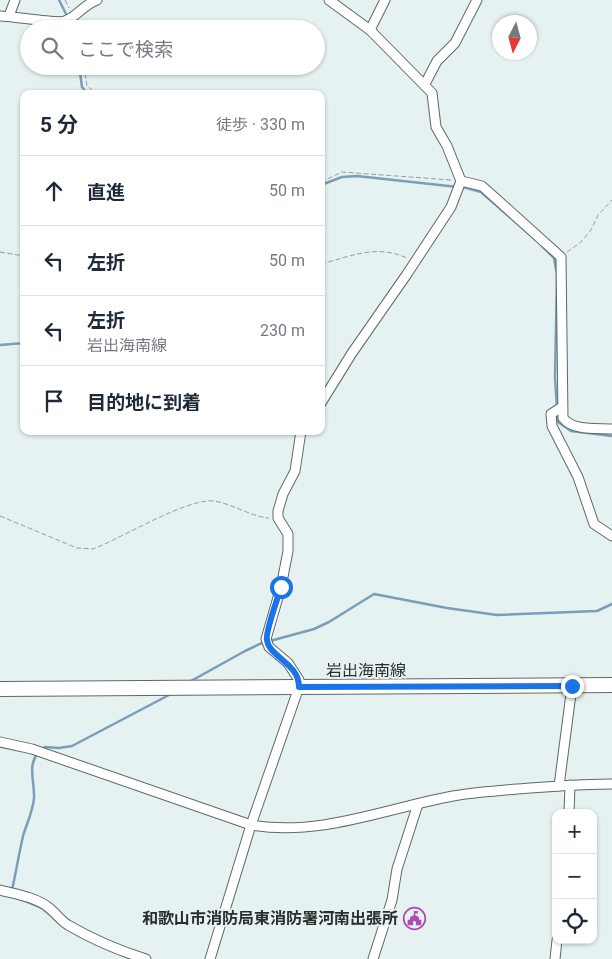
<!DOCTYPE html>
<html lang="ja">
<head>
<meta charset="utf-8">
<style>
  body { margin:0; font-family:Roboto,"Noto Sans JP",sans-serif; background:#f6f6f7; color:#1f2937 }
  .controls { position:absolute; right:15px; bottom:15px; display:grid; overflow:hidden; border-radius:10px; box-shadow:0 1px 4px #0004 }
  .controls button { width:45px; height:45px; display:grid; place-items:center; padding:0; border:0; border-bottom:1px solid #e0e1e3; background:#fff; color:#1f2937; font:25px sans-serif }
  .compass { position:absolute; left:492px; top:15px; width:45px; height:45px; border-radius:50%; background:#fff; box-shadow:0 1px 4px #0004; rotate:186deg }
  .stop { position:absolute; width:15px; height:15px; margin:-11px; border:4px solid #1a73e8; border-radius:50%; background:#fff }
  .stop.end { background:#1a73e8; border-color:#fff; box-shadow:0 1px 5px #0008 }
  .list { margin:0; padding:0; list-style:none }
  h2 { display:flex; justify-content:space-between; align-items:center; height:65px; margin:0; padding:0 20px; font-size:21px }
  h2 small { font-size:16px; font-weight:400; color:#747a83 }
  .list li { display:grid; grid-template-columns:32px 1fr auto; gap:15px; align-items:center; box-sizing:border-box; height:70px; padding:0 20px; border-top:1px solid #e0e1e3 }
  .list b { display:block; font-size:19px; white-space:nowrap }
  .list p { margin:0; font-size:16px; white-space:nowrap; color:#747a83 }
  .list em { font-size:16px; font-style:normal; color:#747a83 }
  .icon { flex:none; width:28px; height:28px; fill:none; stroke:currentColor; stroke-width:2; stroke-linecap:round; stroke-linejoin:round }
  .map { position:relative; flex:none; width:612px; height:959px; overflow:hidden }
  .search { position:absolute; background:#fff; box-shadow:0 1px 4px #0004; left:20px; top:20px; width:305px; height:55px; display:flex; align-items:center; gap:12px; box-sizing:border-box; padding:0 18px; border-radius:28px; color:#747a83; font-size:19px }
  .panel { position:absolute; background:#fff; box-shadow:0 1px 4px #0004; left:20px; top:90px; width:305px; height:345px; border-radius:10px }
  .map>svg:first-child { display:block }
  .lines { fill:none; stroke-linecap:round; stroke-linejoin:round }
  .stream { stroke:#7a9db8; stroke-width:2.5 }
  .minor-casing { stroke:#5e6968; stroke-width:11 }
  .primary-casing { stroke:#5e6968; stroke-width:16 }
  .path { stroke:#949d9c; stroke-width:1; stroke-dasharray:5 2.5; stroke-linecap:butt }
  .minor { stroke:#fff; stroke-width:9 }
  .primary { stroke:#fff; stroke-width:14 }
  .route { stroke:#1a73e8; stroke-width:6 }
  .labels { text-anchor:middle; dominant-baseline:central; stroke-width:4; stroke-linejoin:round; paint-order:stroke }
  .street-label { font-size:16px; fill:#292e2d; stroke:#e6f2f1 }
  .poi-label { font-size:16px; font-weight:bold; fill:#292e2d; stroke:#e6f2f1; text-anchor:end }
</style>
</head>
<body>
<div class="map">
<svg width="612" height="959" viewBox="0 0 612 959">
  <rect width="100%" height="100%" fill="#e6f2f1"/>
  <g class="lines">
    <g class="stream">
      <polyline points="59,0 67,16"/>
      <polyline points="70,21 73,29"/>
      <polyline points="79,66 82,87 88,94"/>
      <polyline points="321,185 342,177 357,176 467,188 481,192 536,240"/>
      <polyline points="542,246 554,258 557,274 555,378 557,408"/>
      <polyline points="0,345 24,343"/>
      <polyline points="557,413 558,422 571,431 612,436"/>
      <polyline points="270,641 314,629 329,622 374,594 447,608 497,615 597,611 612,604"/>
      <polyline points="191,681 245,651 264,642"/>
      <polyline points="42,749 45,747 59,748 72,746 169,695"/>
      <path d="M 12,890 C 16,872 19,854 23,836 C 27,823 33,811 34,798 C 35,783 27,766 38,753"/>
      <polyline points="23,900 42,908 56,920"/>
      <polyline points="122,955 133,959"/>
    </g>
    <defs>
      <g id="minor">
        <path d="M 0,16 C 13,16 57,24 65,21 C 78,16 83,5 97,0"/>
        <polyline points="9,16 15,0"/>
        <polyline points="370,30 385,0"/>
        <polyline points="425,84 437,61 455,43 477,0"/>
        <path d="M 461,181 L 482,186 L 561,257 L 563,418 C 573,431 596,428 612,429"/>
        <polyline points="321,403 352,353 407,274 451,207 461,181 447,146 436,127 432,93 370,30 329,0"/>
        <polyline points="562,407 551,414 552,426 578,477 594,524 612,536"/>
        <path d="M 0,742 L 32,749 L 251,825 C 320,837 387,808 453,796 C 474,792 496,791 517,789 C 549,787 580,784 612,784"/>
        <polyline points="559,786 572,686"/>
        <polyline points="569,813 570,785"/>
        <path d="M 0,890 C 15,894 35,897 48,907 C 55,912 60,920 68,925 C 92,939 120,951 146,959"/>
        <polyline points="210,959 251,825 299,687 299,680 288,663 269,647 266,639 281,587 288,551 288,534 278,518 278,511 283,494 295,471 301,431"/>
        <polyline points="373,959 392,900 397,869 418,804"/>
        <polyline points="555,959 557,940"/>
      </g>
      <polyline id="primary" points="0,689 612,685"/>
    </defs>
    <use href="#minor" class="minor-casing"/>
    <use href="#primary" class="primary-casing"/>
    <g class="path">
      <polyline points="65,0 69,8"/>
      <polyline points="84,66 87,86 97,94"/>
      <polyline points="321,182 342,172 451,180"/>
      <polyline points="0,252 24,256"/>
      <polyline points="567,252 580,243 591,230 598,215 612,200"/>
      <path d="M 321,264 C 352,256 376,244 407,258"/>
      <path d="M 0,516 L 77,548 L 93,549 C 122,538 187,498 214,501 C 233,504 252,517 269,518"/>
    </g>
    <use href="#minor" class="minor"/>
    <use href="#primary" class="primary"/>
  </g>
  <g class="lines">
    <path class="route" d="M 281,587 C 278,598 265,632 267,640 C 269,657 299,663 299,687 L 572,686"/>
  </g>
  <defs>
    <symbol id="civic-ring" viewBox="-11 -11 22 22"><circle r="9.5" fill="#e6f2f1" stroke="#ae4cb2" stroke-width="1.5"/><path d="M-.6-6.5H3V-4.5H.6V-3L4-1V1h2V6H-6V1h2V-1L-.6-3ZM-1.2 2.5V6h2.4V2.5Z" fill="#ae4cb2"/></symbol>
  </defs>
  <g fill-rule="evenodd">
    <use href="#civic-ring" x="402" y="906" width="25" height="25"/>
  </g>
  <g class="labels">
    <g class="street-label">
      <text x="366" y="670">岩出海南線</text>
    </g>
    <g class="poi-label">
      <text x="398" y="918">和歌山市消防局東消防署河南出張所</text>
    </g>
  </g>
</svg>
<div class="controls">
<button>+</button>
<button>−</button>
<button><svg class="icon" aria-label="locate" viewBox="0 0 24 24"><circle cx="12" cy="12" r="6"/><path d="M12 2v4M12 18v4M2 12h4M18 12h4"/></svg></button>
</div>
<svg class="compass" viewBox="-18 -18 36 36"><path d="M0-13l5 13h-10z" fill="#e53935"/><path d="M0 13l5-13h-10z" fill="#747a83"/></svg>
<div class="stop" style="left:281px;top:587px"></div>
<div class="stop end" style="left:572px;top:686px"></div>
<div class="search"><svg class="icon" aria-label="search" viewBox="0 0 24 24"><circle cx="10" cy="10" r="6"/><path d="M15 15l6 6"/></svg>ここで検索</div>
<section class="panel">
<h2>5 分<small>徒歩 · 330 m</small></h2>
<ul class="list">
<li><svg class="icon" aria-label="ahead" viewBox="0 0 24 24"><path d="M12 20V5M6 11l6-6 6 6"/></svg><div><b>直進</b></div><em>50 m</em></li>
<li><svg class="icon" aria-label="left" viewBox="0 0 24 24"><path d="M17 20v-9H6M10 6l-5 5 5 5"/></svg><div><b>左折</b></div><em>50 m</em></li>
<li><svg class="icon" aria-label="left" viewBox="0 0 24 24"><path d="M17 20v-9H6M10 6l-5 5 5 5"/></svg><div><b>左折</b><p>岩出海南線</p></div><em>230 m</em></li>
<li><svg class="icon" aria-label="arrive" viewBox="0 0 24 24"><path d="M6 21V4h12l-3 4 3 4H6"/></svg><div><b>目的地に到着</b></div></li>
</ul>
</section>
</div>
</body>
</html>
